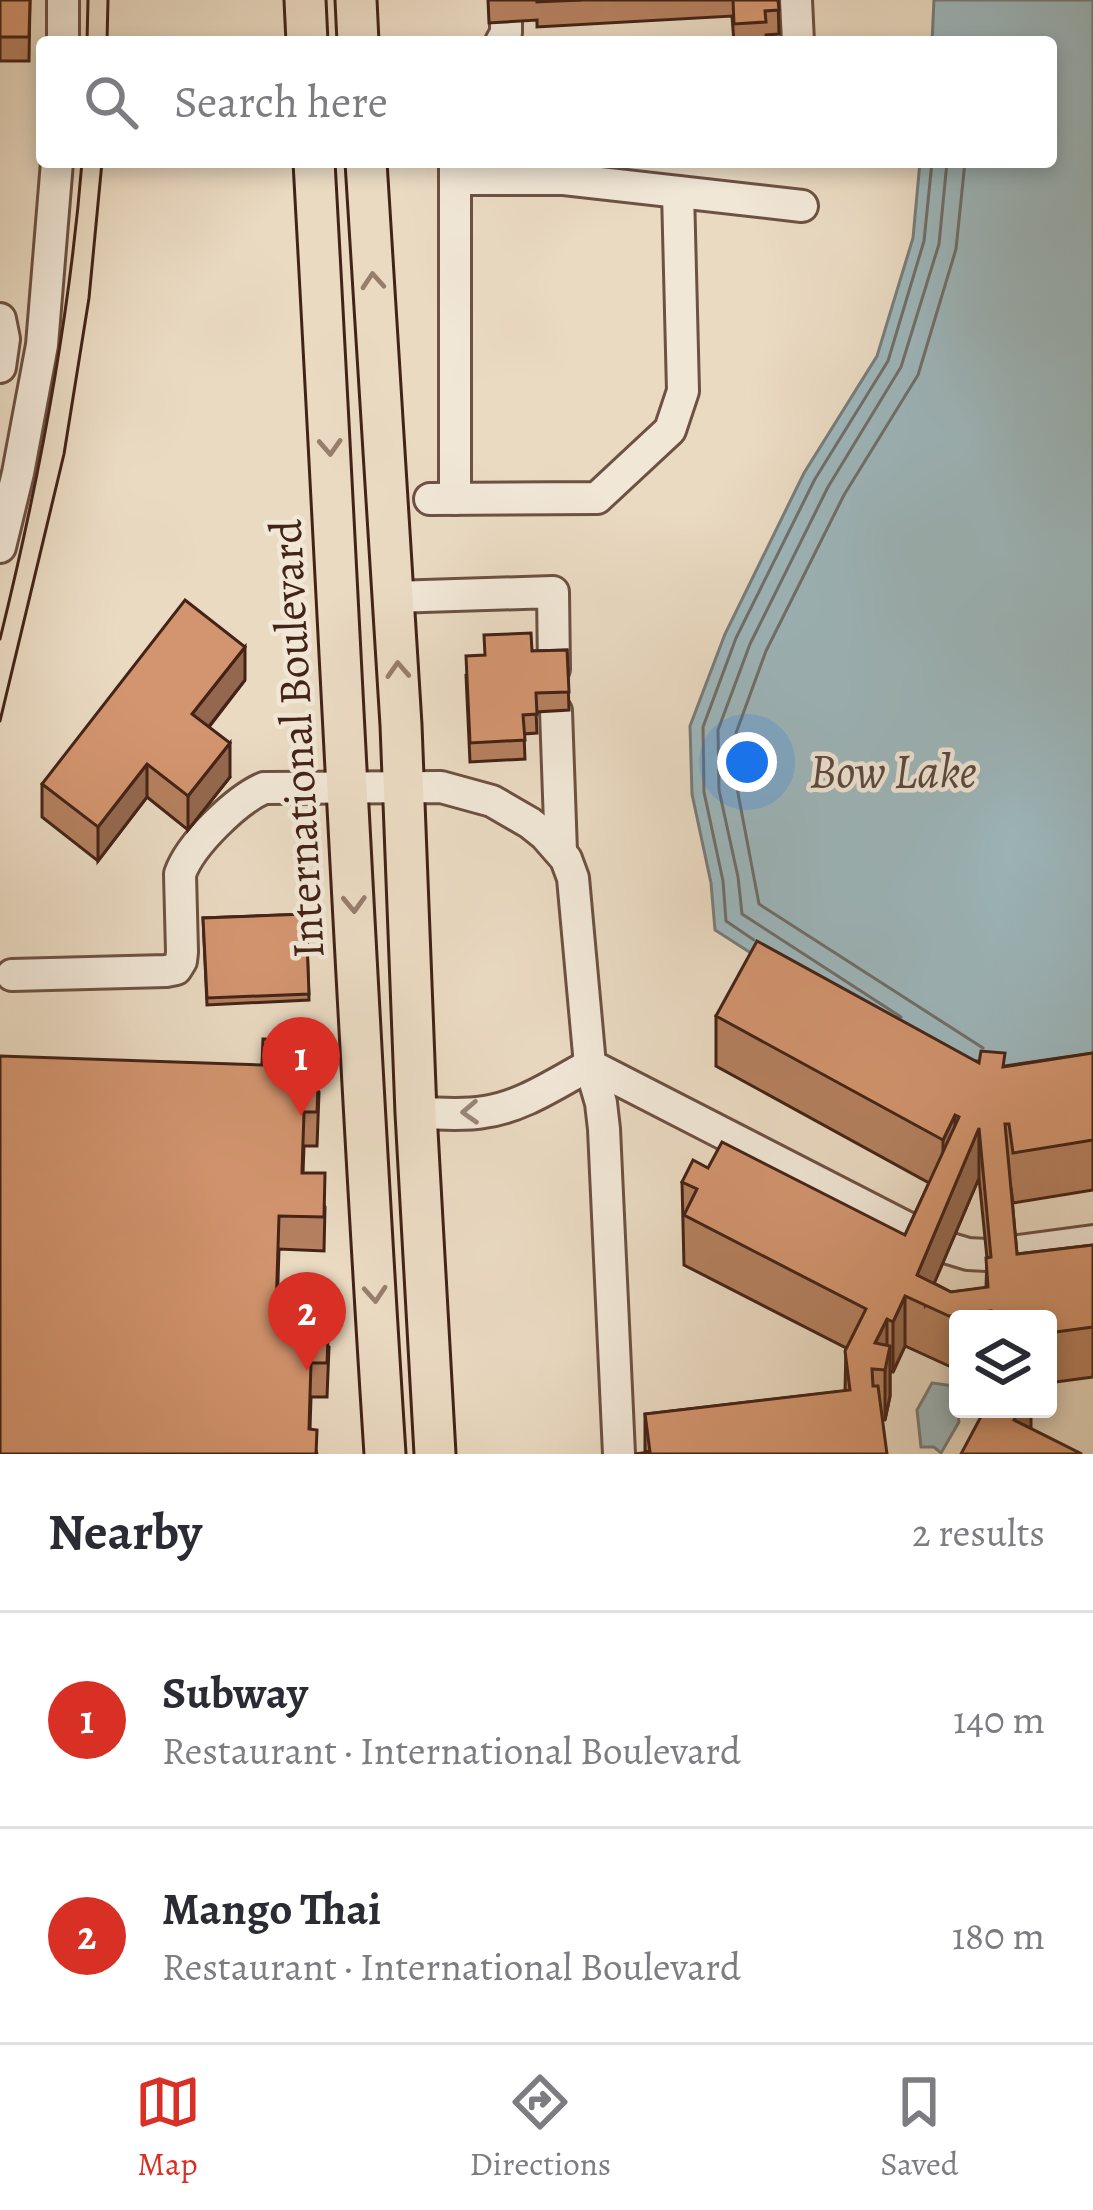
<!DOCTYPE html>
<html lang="en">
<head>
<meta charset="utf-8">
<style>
  body { margin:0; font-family:Alegreya,serif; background:#f7f7f7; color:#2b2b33 }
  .controls { position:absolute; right:36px; bottom:36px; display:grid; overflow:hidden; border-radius:12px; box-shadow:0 6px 18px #0003 }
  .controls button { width:108px; height:108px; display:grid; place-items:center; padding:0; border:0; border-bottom:3px solid #e1e1e2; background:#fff; color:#2b2b33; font:60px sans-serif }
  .you { position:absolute; left:747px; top:762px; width:42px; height:42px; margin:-30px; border:9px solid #fff; border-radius:50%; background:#1a73e8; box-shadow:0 0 0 18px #1a73e833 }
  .badge { display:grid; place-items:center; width:78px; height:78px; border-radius:50%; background:#d93025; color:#fff; font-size:39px; font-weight:700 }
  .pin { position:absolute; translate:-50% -99px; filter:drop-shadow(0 3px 6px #0008) }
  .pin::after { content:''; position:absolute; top:63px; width:42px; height:36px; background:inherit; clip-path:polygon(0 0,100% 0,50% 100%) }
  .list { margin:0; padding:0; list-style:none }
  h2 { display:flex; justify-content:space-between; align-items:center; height:156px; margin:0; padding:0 48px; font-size:51px }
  h2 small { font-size:39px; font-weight:400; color:#7c7c81 }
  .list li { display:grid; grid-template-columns:78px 1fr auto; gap:36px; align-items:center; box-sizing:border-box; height:216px; padding:0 48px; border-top:3px solid #e1e1e2 }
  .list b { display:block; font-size:45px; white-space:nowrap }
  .list p { margin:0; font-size:39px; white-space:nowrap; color:#7c7c81 }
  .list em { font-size:39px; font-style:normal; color:#7c7c81 }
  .icon { flex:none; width:66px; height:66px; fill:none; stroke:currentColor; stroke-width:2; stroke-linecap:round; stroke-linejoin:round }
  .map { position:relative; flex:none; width:1093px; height:1454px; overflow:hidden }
  .search { position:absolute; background:#fff; box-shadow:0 6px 18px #0003; left:36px; right:36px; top:36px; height:132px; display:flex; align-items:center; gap:30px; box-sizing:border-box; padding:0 42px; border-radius:12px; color:#7c7c81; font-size:45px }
  .sheet { height:588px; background:#fff }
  nav { display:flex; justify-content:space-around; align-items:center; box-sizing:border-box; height:168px; border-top:3px solid #e1e1e2; background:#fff; font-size:33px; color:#7c7c81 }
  nav a { display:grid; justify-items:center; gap:6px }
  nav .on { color:#d93025 }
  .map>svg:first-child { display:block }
  .water { fill:#9db8be; stroke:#797c7b; stroke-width:3 }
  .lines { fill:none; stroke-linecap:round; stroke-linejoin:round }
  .shore { stroke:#706e6a; stroke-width:3 }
  .minor-casing { stroke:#6e5142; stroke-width:36 }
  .major-casing { stroke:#442317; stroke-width:45 }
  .minor { stroke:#f1e7d7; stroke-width:30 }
  .major { stroke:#eadac2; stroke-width:39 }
  .tram { stroke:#442317; stroke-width:3 }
  .wall { fill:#b5805f; stroke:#442317; stroke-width:3; fill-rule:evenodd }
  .shaded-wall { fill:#94684e; stroke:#442317; stroke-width:3 }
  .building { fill:#d3956f; stroke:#442317; stroke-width:3; fill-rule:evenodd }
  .oneway { stroke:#977e6c }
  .oneway2 { stroke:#9a8577 }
  .labels { text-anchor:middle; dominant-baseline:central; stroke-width:9; stroke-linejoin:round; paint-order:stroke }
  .street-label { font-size:45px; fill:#442317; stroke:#f1e7d7 }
  .water-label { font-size:48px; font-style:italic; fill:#5a4841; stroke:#f1e7d7 }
</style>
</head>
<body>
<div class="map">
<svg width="1093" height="1454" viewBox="0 0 1093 1454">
  <rect width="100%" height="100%" fill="#eadac2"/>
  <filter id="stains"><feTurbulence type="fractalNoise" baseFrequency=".00167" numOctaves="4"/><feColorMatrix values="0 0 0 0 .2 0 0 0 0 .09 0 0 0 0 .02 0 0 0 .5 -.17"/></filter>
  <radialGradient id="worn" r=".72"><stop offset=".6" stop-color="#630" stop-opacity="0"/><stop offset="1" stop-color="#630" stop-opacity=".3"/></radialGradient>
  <g class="water">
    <polygon points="934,0 1093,0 1093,1067 980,1100 715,930 711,883 692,794 690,726 725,634 804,473 877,356 913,238 920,162 1051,162 1051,42 932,42"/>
    <polygon points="932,1383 955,1386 959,1422 941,1453 934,1447 921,1447 917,1410"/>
  </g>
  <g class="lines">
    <g class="shore">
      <polyline points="965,162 956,249 918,375 844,495 766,651 736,733 737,788 759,904 983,1048"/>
      <polyline points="754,940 726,921 723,881 704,792 703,727 736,638 815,479 888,361 924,241 932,162"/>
      <polyline points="901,1017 742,914 738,877 719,790 718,730 750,644 828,487 901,367 939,244 947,162"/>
    </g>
    <defs>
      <g id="minor">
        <polyline points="796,0 798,42"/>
        <polyline points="63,42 63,0"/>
        <polyline points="501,42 506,33 506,22"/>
        <polyline points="455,162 455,499"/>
        <polyline points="455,179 564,179 802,206"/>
        <polyline points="0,319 4,339 0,367"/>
        <polyline points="430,499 597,498 670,430 683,391 678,192"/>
        <polyline points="0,547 18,473 42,345 57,162"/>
        <polyline points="393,597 553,592 554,669"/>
        <polyline points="556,711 561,852"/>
        <path d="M 12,975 L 166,971 L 176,969 L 181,961 L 182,952 L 180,874 C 190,845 236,800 264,788 L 441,787 L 492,801 L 530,823 L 545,835 L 566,859 L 573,878 L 590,1065 L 927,1238"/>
        <path d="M 416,1113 C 438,1113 462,1116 484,1112 C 522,1107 556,1083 590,1065 L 601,1103 L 604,1129 L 619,1454"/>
        <polyline points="948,1248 968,1254 987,1255"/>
        <polyline points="1012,1252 1093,1241"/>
      </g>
      <g id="major">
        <polyline points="305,0 307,42"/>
        <polyline points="356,0 358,42"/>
        <path d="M 314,162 C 338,593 357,1024 385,1454"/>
        <polyline points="366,162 401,725 416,1113 435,1454"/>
      </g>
    </defs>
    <use href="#minor" class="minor-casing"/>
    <use href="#major" class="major-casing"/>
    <use href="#minor" class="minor"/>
    <use href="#major" class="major"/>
    <g class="tram">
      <polyline points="87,42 88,0"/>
      <polyline points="107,42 108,0"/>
      <path d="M 0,639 C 39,481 69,324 82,162"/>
      <polyline points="0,721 64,454 89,298 102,162"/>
    </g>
  </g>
  <g class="wall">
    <polygon points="0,0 30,0 29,61 0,61"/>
    <polygon points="488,0 778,0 779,34 766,35 766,42 734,42 732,16 537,27 537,20 489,23"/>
    <polygon points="567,650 569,710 536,712 537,733 524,734 525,759 470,762 466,675 532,651"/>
    <polygon points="245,680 209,727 230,777 188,830 147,797 98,861 42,817 42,784"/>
    <polygon points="306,914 309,1000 207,1005 203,918"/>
    <path d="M 716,1016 L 1005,1066 L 1093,1053 L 1093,1190 L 1013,1203 L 1011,1188 L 1017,1254 L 1093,1245 L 1093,1377 L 1048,1383 L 1048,1319 L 958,1319 L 958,1365 L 949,1366 L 905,1346 L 893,1372 L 890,1371 L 890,1396 L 885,1420 L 645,1452 L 645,1414 L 845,1391 L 846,1348 L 684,1265 L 682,1182 L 708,1168 L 905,1235 L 929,1183 L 716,1066 ZM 979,1178 L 987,1258 L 986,1288 L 951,1292 L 934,1283 Z"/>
    <polygon points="287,1057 319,1092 317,1146 304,1146 303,1173 325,1207 324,1251 279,1249 277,1311 329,1347 327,1397 311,1397 310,1429 317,1454 0,1454 262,1065"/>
  </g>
  <g class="shaded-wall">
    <polygon points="245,647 245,680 192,748 192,714"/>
    <polygon points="230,743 230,777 188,830 188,796"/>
    <polygon points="147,764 147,797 98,861 98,827"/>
    <polygon points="955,1115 955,1165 943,1190 943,1140"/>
    <polygon points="979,1128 979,1178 925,1305 917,1275"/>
    <polygon points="905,1296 905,1346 893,1372 893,1322"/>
    <polygon points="887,1319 887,1360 890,1346 890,1396 885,1420 885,1370 875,1343"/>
    <polygon points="1019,1409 1031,1409 1031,1432 1014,1420"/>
  </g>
  <g class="building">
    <polygon points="0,0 30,0 29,37 0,37"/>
    <polygon points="537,0 581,0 537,2"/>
    <polygon points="733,0 778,0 779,10 765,11 766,22 734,24"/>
    <polygon points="185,600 245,647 192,714 230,743 188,796 147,764 98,827 42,784"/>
    <polygon points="531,633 532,651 567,650 569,692 536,693 537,714 523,715 525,740 470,743 466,656 485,655 484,635"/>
    <polygon points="306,914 309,994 207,998 203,918"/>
    <path d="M 757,941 L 979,1063 L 981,1051 L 1005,1053 L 1003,1067 L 1093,1053 L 1093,1140 L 1013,1153 L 1009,1124 L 1005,1124 L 1017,1254 L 1093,1245 L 1093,1327 L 1048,1333 L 1048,1319 L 992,1319 L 991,1311 L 949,1316 L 905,1296 L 893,1322 L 887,1319 L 875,1343 L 890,1346 L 885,1370 L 872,1369 L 873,1386 L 878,1386 L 887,1454 L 635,1454 L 650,1452 L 645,1414 L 850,1390 L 845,1351 L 866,1309 L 684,1215 L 697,1189 L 682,1182 L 693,1160 L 708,1168 L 722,1142 L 905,1235 L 959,1117 L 955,1115 L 943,1140 L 716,1016 ZM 979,1128 L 991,1257 L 986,1258 L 988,1287 L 951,1292 L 917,1275 Z"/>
    <polygon points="263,1039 287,1040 286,1057 319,1059 317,1112 304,1112 302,1173 325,1173 324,1217 279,1216 276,1311 329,1313 327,1363 311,1363 309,1429 317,1430 316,1454 0,1454 0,1056 262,1065"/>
    <polygon points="985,1409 1019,1409 1014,1420 1082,1454 961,1454"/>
  </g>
  <defs><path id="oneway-chevron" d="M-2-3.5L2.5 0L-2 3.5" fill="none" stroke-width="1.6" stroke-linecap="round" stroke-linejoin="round" transform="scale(3)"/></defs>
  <g class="oneway">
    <use href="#oneway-chevron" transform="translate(373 281) rotate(-94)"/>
    <use href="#oneway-chevron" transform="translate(330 447) rotate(87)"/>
    <use href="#oneway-chevron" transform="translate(398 670) rotate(-93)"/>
    <use href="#oneway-chevron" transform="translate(354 904) rotate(88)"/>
    <use href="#oneway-chevron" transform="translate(375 1294) rotate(86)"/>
  </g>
  <use class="oneway2" href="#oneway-chevron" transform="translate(470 1112) rotate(177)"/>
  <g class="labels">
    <g class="street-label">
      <text transform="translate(297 739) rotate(-93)">International Boulevard</text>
    </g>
    <g class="water-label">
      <text x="893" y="771">Bow Lake</text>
    </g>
  </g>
  <rect width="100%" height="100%" filter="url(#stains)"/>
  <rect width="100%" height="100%" fill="url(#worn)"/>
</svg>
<div class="controls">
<button><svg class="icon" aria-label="layers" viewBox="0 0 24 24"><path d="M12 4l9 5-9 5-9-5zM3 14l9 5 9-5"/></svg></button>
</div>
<div class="you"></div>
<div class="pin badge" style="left:301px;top:1116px">1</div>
<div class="pin badge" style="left:307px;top:1371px">2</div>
<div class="search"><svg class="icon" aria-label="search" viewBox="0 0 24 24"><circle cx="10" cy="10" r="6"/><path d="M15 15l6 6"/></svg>Search here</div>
</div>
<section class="sheet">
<h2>Nearby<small>2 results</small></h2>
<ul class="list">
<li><span class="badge">1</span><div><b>Subway</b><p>Restaurant · International Boulevard</p></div><em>140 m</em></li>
<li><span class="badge">2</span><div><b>Mango Thai</b><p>Restaurant · International Boulevard</p></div><em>180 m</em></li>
</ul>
</section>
<nav>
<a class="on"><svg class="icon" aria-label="map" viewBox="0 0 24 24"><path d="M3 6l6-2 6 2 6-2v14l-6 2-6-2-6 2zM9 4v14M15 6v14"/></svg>Map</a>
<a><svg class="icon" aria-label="directions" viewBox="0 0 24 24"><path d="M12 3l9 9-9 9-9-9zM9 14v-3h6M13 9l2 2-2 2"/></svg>Directions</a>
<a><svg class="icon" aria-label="saved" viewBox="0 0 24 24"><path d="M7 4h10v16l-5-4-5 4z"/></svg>Saved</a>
</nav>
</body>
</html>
